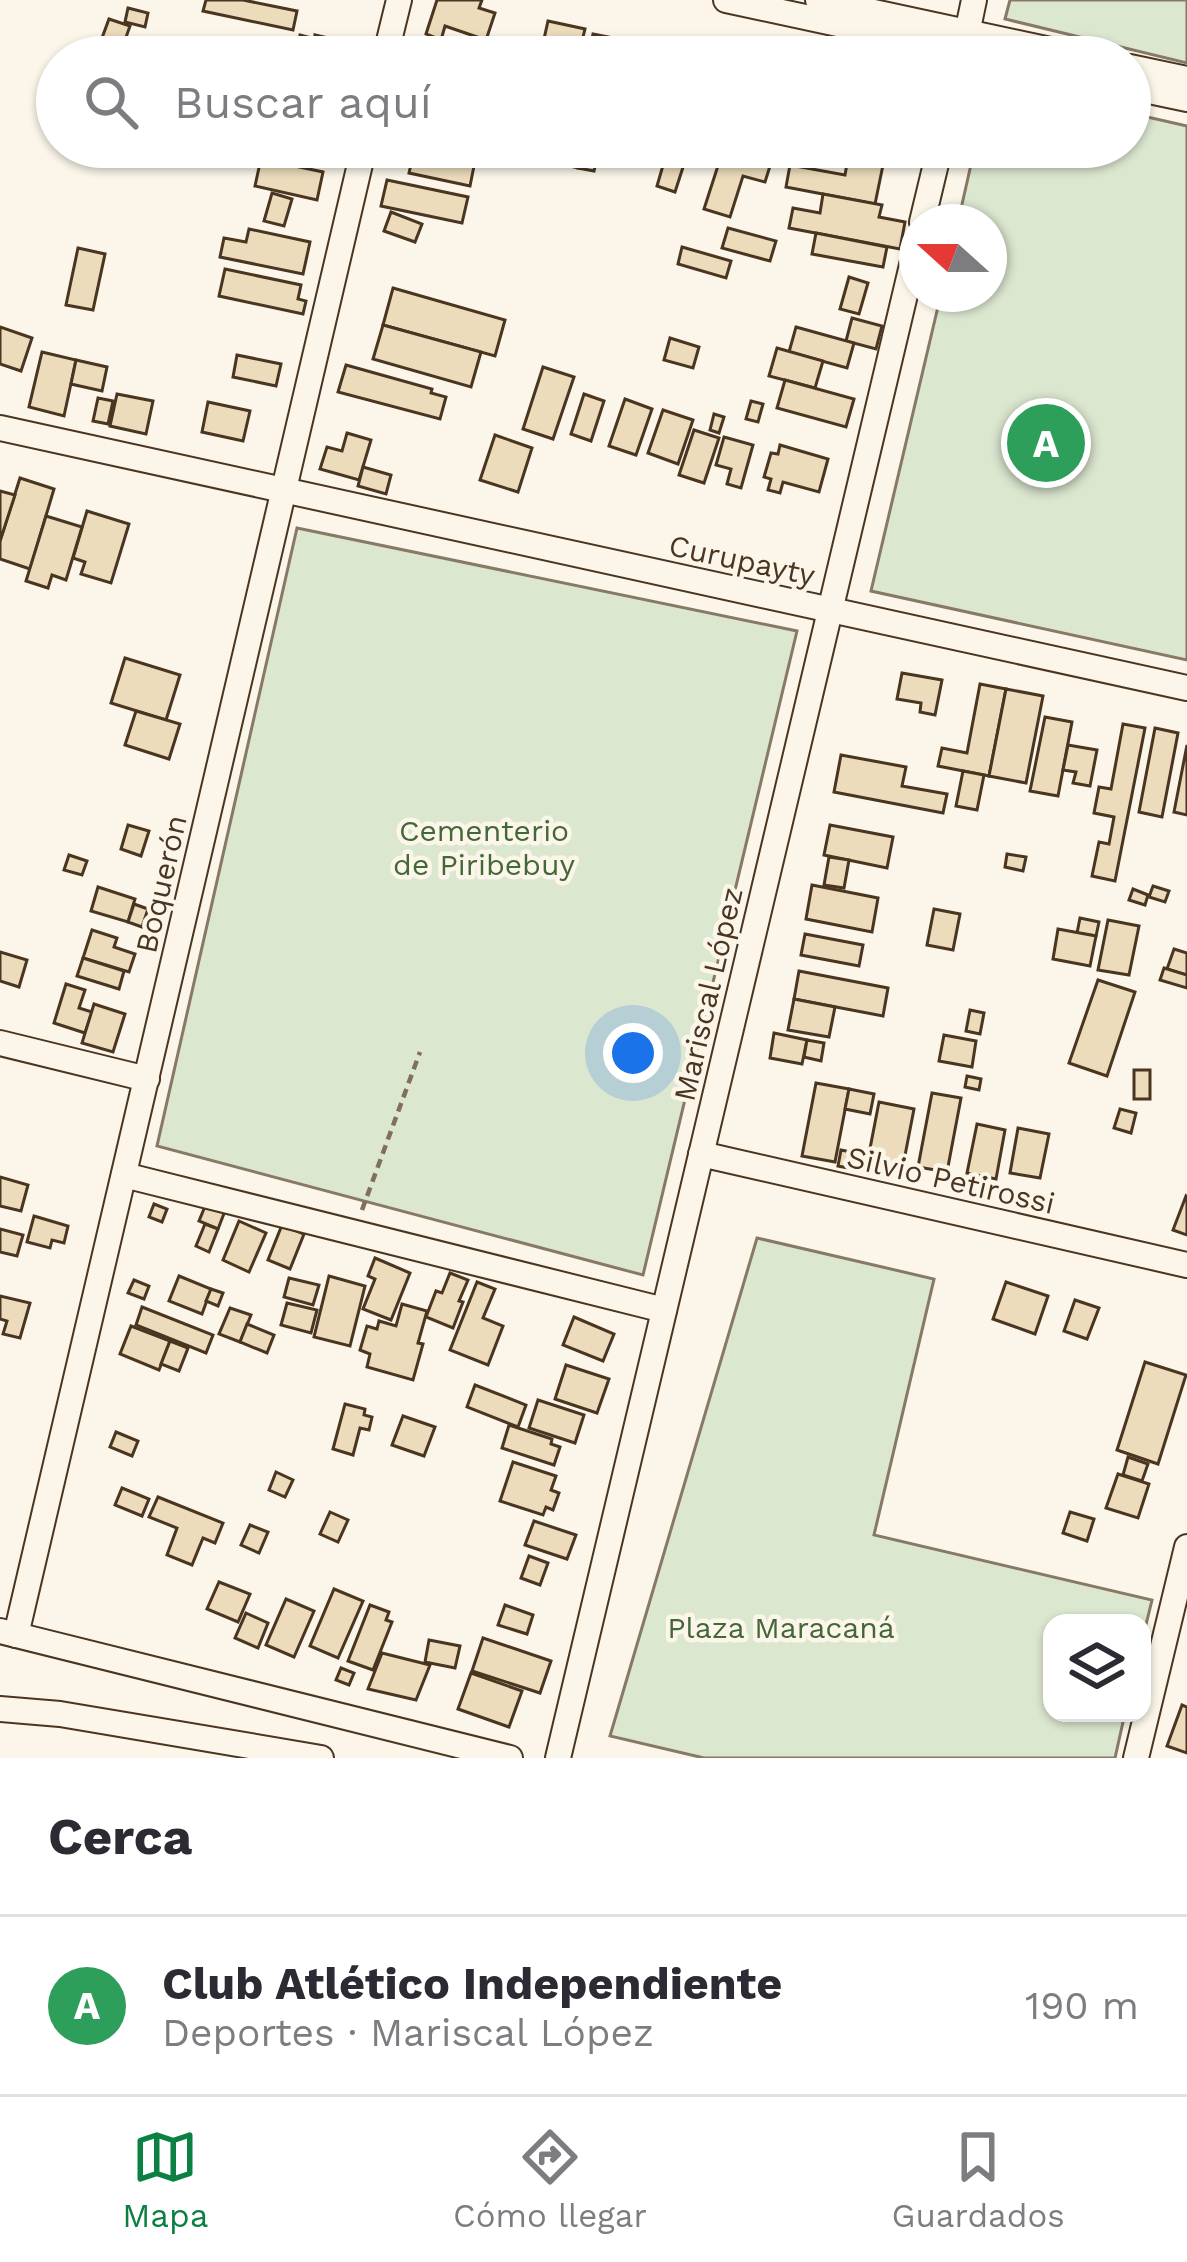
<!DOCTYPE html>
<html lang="es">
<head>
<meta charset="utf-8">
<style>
  body { margin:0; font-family:"Work Sans",sans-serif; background:#f7f7f7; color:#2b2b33 }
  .controls { position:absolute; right:36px; bottom:36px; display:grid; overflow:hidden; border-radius:24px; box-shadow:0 3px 9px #0004 }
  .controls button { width:108px; height:108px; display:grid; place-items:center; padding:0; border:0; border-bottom:3px solid #e1e1e2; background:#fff; color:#2b2b33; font:60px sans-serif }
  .compass { position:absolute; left:899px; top:204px; width:108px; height:108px; border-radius:50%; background:#fff; box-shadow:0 3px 9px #0004; rotate:291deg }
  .you { position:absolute; left:633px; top:1053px; width:42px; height:42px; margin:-30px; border:9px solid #fff; border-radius:50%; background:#1a73e8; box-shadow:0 0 0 18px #1a73e833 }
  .badge { display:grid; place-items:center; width:78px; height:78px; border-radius:50%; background:#0b8043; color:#fff; font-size:39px; font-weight:700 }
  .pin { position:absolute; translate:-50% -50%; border:6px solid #fff; box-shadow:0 3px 12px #0006 }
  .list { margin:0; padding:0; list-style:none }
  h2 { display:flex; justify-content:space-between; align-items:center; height:156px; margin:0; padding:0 48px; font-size:51px }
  h2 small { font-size:39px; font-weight:400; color:#7c7c81 }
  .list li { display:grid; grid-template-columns:78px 1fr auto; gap:36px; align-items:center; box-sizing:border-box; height:180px; padding:0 48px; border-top:3px solid #e1e1e2 }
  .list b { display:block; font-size:45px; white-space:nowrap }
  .list p { margin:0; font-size:39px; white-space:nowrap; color:#7c7c81 }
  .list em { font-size:39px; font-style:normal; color:#7c7c81 }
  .icon { flex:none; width:66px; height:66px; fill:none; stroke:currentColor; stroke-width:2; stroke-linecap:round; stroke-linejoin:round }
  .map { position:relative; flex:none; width:1187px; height:1758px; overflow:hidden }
  .search { position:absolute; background:#fff; box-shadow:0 3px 9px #0004; left:36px; right:36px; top:36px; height:132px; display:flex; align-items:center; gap:30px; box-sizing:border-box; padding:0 42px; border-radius:66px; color:#7c7c81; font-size:45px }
  .sheet { height:336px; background:#fff }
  nav { display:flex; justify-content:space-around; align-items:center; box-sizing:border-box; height:168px; border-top:3px solid #e1e1e2; background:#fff; font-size:33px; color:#7c7c81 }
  nav a { display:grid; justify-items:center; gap:6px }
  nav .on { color:#0b8043 }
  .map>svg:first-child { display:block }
  .green { fill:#dce7d0; stroke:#887966; stroke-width:3 }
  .building { fill:#ecdcbc; stroke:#4a3520; stroke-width:3 }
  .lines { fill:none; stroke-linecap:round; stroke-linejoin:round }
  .street-casing { stroke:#4a3520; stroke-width:28 }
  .path { stroke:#7f6f5c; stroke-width:4.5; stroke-dasharray:9 6; stroke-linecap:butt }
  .street { stroke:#fbf6e9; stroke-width:24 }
  .labels { text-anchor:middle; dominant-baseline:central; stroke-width:9; stroke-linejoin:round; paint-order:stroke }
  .street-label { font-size:30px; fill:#4a3520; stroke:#fbf6e9 }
  .park-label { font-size:30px; fill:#436837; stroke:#fbf6e9 }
</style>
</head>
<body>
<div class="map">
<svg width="1187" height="1758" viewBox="0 0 1187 1758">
  <rect width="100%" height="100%" fill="#fbf6e9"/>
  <g class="green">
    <polygon points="1010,0 1187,0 1187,63 1005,19"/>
    <polygon points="1130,113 1187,126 1187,660 871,591 941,294 989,294 989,222 958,222 975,147 1130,147"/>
    <polygon points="297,528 797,631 643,1275 157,1146"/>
    <polygon points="757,1238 934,1279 874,1535 1152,1600 1142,1641 1142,1623 1052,1623 1052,1713 1125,1713 1115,1758 704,1758 610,1736"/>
  </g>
  <g class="building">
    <polygon points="206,0 243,0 297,11 293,30 203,11"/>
    <polygon points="437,0 482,0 479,8 495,13 486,40 445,26 441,40 426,34"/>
    <polygon points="128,8 148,13 145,27 125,22"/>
    <polygon points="109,19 130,26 119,57 95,57"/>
    <polygon points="548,21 585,29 578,57 540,57"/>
    <polygon points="593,34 623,40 619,57 588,57"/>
    <polygon points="300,35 315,39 315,35 349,43 347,55 332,52 331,57 286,57 289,43 298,45"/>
    <polygon points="622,44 651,50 649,57 619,57"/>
    <polygon points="247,47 263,50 262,57 245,57"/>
    <polygon points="415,147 433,147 476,156 470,186 409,173"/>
    <polygon points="556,147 583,147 578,168 552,162"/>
    <polygon points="583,147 599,149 594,171 578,168"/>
    <polygon points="724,147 776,147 765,182 743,176 730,217 704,209"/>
    <polygon points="666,155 685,161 675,192 657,186"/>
    <polygon points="848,158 883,165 875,204 786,187 790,165 845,175"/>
    <polygon points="276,162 323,172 317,200 255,186 260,163 275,166"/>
    <polygon points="387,180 468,197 462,223 381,206"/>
    <polygon points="272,193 292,199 284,226 264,221"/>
    <polygon points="823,194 882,205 879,217 905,222 900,249 789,228 793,208 820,213"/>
    <polygon points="391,212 422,224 415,242 384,231"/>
    <polygon points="728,228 776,241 770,261 722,248"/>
    <polygon points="249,229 310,242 303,274 220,257 224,238 246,242"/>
    <polygon points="816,233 887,247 883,267 812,254"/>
    <polygon points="682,247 731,261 726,278 678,264"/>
    <polygon points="78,248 105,254 93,310 66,305"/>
    <polygon points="225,269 301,285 298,299 306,301 303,314 219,296"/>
    <polygon points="849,277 868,283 859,314 840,309"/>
    <polygon points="393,288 505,320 495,356 383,325"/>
    <polygon points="852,318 882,326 876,349 846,341"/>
    <polygon points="383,325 481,352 471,387 373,359"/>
    <polygon points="0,327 32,338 21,371 0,364"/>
    <polygon points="796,327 854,343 847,368 789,352"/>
    <polygon points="670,338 699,347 693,368 664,360"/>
    <polygon points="777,348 823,361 815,388 769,376"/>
    <polygon points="42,352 76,360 64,416 29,407"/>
    <polygon points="237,355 281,364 276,386 233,377"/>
    <polygon points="76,360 107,367 102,391 71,384"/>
    <polygon points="346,365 432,389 431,393 446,397 440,419 338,392"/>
    <polygon points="543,367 574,377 553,439 523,429"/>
    <polygon points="785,380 854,399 846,427 777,408"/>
    <polygon points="117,394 153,401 146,434 110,426"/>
    <polygon points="584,394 604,401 591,441 571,434"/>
    <polygon points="98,398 113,401 108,424 93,421"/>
    <polygon points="625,399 652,409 636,455 609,446"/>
    <polygon points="751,401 763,404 758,422 746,419"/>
    <polygon points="208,402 250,411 243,441 202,432"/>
    <polygon points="663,410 693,420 678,464 648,453"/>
    <polygon points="714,414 724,417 719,433 710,430"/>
    <polygon points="694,430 719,438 704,483 679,475"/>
    <polygon points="347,433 371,440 359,480 320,469 327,447 342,451"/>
    <polygon points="495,435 532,448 518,492 480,480"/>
    <polygon points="724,437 753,445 741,488 727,484 731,469 716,465"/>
    <polygon points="780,445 828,459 819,492 783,482 780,493 768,490 771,479 764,477 771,453 778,454"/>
    <polygon points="363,467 391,475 386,494 358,486"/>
    <polygon points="20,478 54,489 30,569 0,559 0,541"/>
    <polygon points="0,491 15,495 0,541"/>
    <polygon points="87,511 129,524 111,583 81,574 85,562 73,558"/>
    <polygon points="46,516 82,527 66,580 52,575 48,588 26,581"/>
    <polygon points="125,658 180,675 166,720 111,703"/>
    <polygon points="902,673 942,680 935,715 920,712 921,703 897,699"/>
    <polygon points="980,684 1006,689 989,776 938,766 942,748 967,753"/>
    <polygon points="1006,689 1043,696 1026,783 989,776"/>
    <polygon points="136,711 180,724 169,759 125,745"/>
    <polygon points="1045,717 1072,722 1058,796 1030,791"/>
    <polygon points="1123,724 1145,728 1115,881 1092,876 1099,842 1109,844 1114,817 1094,813 1099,787 1111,789"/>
    <polygon points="1155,728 1178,733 1162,817 1139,812"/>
    <polygon points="1068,745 1097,750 1090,786 1073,783 1076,772 1063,770"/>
    <polygon points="1187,745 1187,815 1174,812"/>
    <polygon points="841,755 906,767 902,786 947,794 943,813 834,792"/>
    <polygon points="963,771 984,775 977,810 956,806"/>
    <polygon points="128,825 149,831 141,856 121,849"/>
    <polygon points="830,825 893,837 887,868 824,855"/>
    <polygon points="1007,854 1026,857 1023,871 1005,867"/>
    <polygon points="69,855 87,861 82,875 64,870"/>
    <polygon points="829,857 849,860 844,888 824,885"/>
    <polygon points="812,885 878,898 872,932 806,919"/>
    <polygon points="1153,886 1169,891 1165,902 1149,897"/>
    <polygon points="98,887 135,899 128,922 91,911"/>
    <polygon points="1133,889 1148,895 1145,905 1129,900"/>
    <polygon points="134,904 148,909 142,927 128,922"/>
    <polygon points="934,909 960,914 953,950 927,945"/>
    <polygon points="1080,918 1099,922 1096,936 1077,933"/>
    <polygon points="1108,920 1139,926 1129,975 1098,970"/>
    <polygon points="1058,929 1096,936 1090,966 1053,959"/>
    <polygon points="92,930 117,938 114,947 135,954 129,972 83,958"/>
    <polygon points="805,934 863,945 859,966 801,955"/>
    <polygon points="1174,949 1187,953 1187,975 1167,969"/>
    <polygon points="0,952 27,960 19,987 0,981"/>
    <polygon points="83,958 124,971 119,989 77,976"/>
    <polygon points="1164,968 1187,975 1187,988 1160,980"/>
    <polygon points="799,971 888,988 883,1016 794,999"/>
    <polygon points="1098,980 1135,992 1107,1076 1069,1063"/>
    <polygon points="66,984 85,990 79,1008 92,1012 85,1033 54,1023"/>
    <polygon points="794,999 835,1007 829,1037 788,1030"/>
    <polygon points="94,1004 125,1014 113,1052 82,1043"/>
    <polygon points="970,1010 984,1013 980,1034 966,1031"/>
    <polygon points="774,1033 807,1040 802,1064 770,1058"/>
    <polygon points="944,1035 976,1041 972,1067 939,1061"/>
    <polygon points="807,1040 824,1043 821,1061 804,1057"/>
    <rect x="1134" y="1070" width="16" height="29"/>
    <polygon points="967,1076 981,1079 979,1090 965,1087"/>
    <polygon points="816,1083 849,1089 835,1162 802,1156"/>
    <polygon points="849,1089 874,1094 870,1114 845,1109"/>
    <polygon points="932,1093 961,1098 947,1172 918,1167"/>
    <polygon points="879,1102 914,1109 902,1171 867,1164"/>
    <polygon points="1120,1109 1136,1113 1131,1133 1114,1128"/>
    <polygon points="977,1124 1005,1130 996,1179 967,1173"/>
    <polygon points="1018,1128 1049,1134 1040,1178 1010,1173"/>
    <polygon points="841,1150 856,1153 853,1169 838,1166"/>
    <polygon points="0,1177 28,1185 21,1211 0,1206"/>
    <polygon points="1186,1196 1187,1197 1187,1235 1173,1230"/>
    <polygon points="154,1204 167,1209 162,1222 149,1217"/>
    <polygon points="206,1204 225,1211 218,1229 199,1221"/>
    <polygon points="34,1216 68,1226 64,1243 52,1240 50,1248 27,1242"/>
    <polygon points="239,1221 266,1233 249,1272 223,1260"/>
    <polygon points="205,1224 218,1229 209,1252 196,1246"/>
    <polygon points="282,1225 304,1234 290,1269 268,1260"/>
    <polygon points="0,1229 23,1235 17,1256 0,1252"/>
    <polygon points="375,1258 410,1273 391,1320 363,1309 375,1279 368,1276"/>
    <polygon points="450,1273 468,1280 459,1301 463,1302 453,1328 426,1317 436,1291 442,1293"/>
    <polygon points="179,1276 211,1289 202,1314 169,1301"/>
    <polygon points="329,1276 365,1286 350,1346 314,1337"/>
    <polygon points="289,1278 319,1285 313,1305 284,1297"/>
    <polygon points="134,1280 149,1286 144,1299 128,1293"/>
    <polygon points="477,1282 495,1289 483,1318 503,1326 488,1365 450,1350"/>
    <polygon points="1006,1282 1048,1296 1035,1334 993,1319"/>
    <polygon points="211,1289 223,1293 218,1306 206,1301"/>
    <polygon points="0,1296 30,1303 20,1338 3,1334 7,1321 0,1319"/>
    <polygon points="1075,1300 1099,1308 1087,1339 1064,1331"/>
    <polygon points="287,1303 317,1310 311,1333 281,1325"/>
    <polygon points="402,1304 427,1311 418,1343 423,1344 413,1380 367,1367 370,1354 360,1350 367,1326 377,1329 379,1321 396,1326"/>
    <polygon points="142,1307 213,1335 206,1353 136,1325"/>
    <polygon points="230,1308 251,1315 240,1342 219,1334"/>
    <polygon points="574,1317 614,1334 603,1361 563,1345"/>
    <polygon points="247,1324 274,1335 267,1353 240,1342"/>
    <polygon points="131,1326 170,1341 159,1370 120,1354"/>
    <polygon points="170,1341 188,1348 179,1371 161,1364"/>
    <polygon points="1145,1362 1186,1375 1158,1464 1117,1450"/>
    <polygon points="566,1365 609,1379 597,1413 555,1399"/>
    <polygon points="475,1385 526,1405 518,1427 467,1407"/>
    <polygon points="538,1400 584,1415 575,1443 529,1428"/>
    <polygon points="345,1404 365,1409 364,1415 372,1417 369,1430 360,1428 353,1455 333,1449"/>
    <polygon points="403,1416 435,1427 424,1456 392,1445"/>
    <polygon points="509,1425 552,1439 551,1444 560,1447 554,1465 502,1448"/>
    <polygon points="116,1432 138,1441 132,1456 110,1447"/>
    <polygon points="1128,1457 1148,1464 1142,1481 1123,1475"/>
    <polygon points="513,1462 556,1476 551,1490 559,1493 553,1510 546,1507 543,1515 500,1501"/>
    <polygon points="276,1472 293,1480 285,1497 269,1490"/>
    <polygon points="1118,1474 1149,1484 1138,1518 1106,1508"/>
    <polygon points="122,1488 149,1499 142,1516 115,1505"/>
    <polygon points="158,1497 223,1523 215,1543 203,1538 192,1565 167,1555 177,1528 149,1517"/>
    <polygon points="330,1512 348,1520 338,1542 320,1534"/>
    <polygon points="1070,1512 1094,1519 1087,1541 1063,1533"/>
    <polygon points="534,1521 576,1535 567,1559 525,1545"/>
    <polygon points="250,1525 268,1532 259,1553 241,1545"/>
    <polygon points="529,1556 548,1563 540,1585 521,1578"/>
    <polygon points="219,1582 250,1594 238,1622 207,1609"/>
    <polygon points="334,1589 363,1601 338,1658 310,1646"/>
    <polygon points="286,1599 314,1611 294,1657 266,1645"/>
    <polygon points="370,1605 389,1612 386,1620 392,1622 373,1670 348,1661"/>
    <polygon points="505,1605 533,1615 527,1634 498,1625"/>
    <polygon points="246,1613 268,1623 258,1648 235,1638"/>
    <polygon points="483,1638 551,1661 540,1693 472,1671"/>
    <polygon points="429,1640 460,1646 455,1668 425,1662"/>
    <polygon points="382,1653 430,1665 416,1700 368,1689"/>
    <polygon points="341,1668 354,1673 349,1685 336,1680"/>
    <polygon points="471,1673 522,1691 509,1727 458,1709"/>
    <polygon points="1182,1705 1187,1707 1187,1753 1167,1746"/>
  </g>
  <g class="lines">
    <defs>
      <g id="street">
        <polyline points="726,0 991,57"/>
        <polyline points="818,0 1083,57"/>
        <polyline points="965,43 974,0"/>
        <polyline points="385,57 399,0"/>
        <polyline points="1130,67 1187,79"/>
        <polyline points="1130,87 1187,99"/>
        <polyline points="922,222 940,147"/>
        <polyline points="0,428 1187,688"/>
        <polyline points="0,1043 147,1079"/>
        <polyline points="701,1154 1187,1265"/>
        <polyline points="124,1175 664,1310"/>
        <polyline points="0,1631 510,1758"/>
        <polyline points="16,1635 364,147"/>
        <polyline points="0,1709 60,1714 321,1758"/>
        <polyline points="558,1758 917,244"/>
        <polyline points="1136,1758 1187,1547"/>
      </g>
    </defs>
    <use href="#street" class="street-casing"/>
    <polyline class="path" points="362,1210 420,1052"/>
    <use href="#street" class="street"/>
  </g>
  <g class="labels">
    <g class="street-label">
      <text transform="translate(742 560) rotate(12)">Curupayty</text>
      <text transform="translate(161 884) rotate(-77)">Boquerón</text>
      <text transform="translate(708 994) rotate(-77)">Mariscal López</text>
      <text transform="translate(951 1180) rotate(13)">Silvio Petirossi</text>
    </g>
    <g class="park-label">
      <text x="484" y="830">Cementerio<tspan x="484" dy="34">de Piribebuy</tspan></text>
      <text x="781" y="1627">Plaza Maracaná</text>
    </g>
  </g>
</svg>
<div class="controls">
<button><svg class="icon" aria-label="layers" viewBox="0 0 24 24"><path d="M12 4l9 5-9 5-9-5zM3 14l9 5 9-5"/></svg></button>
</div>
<svg class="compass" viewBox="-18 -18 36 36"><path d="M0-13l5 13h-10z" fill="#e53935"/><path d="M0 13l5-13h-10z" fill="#7c7c81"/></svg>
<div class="you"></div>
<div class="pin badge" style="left:1046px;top:443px;background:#2e9e5b">A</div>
<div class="search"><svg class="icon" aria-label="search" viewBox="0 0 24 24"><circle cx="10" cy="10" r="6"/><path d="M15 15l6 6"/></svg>Buscar aquí</div>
</div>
<section class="sheet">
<h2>Cerca<small></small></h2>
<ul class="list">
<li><span class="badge" style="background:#2e9e5b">A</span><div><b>Club Atlético Independiente</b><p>Deportes · Mariscal López</p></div><em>190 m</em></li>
</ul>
</section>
<nav>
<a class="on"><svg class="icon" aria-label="map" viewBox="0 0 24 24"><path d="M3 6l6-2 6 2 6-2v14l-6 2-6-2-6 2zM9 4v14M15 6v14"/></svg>Mapa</a>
<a><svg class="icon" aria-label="directions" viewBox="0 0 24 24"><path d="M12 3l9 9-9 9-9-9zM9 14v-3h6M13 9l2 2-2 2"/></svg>Cómo llegar</a>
<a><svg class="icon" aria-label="saved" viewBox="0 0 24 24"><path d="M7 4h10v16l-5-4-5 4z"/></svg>Guardados</a>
</nav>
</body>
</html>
